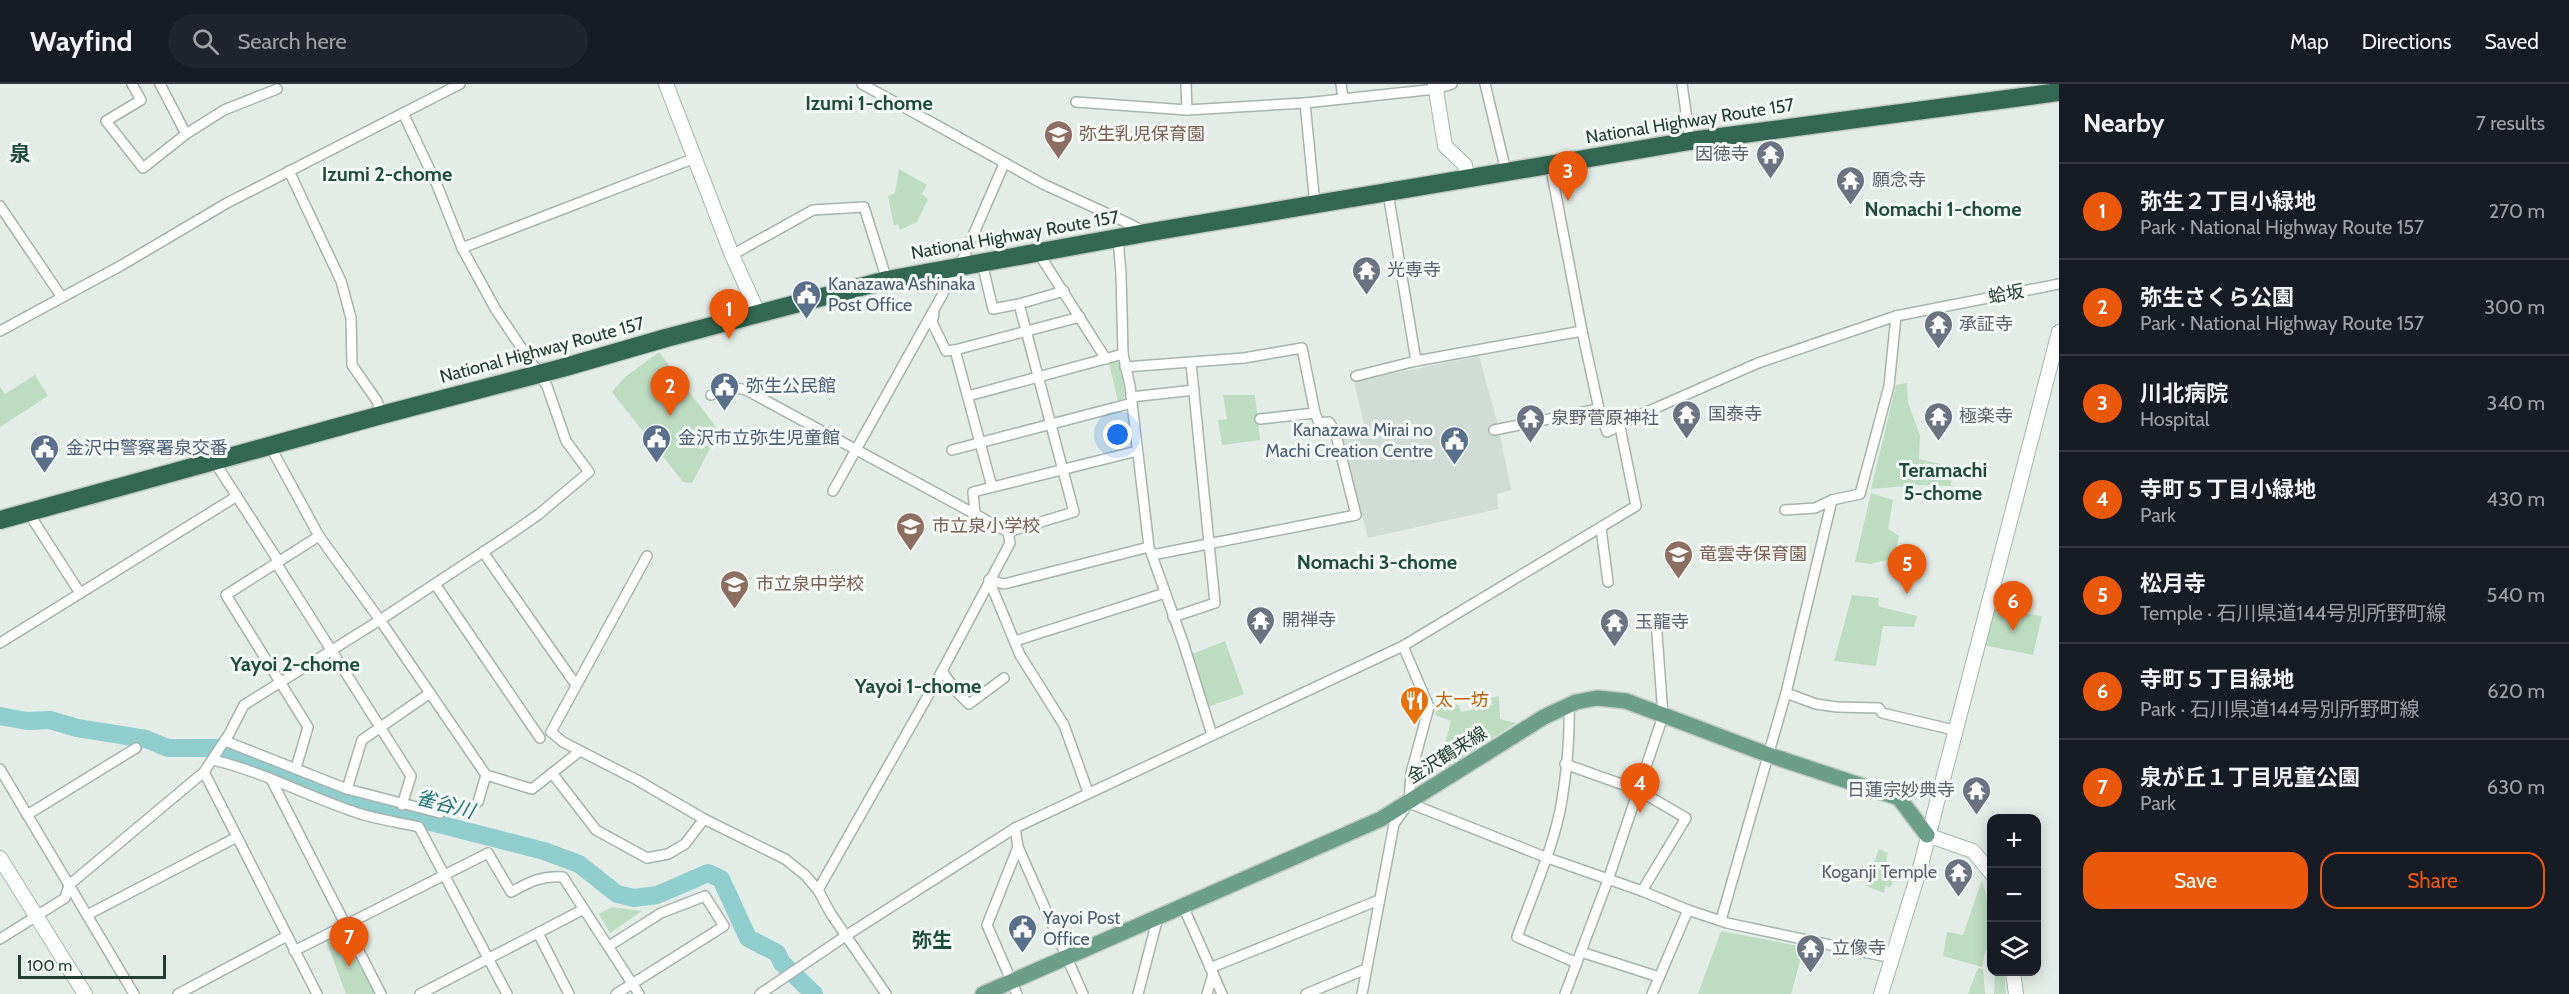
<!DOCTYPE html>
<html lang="en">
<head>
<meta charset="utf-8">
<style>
  body { margin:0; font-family:Cabin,"Noto Sans JP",sans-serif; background:#20242c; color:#f1f3f6 }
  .controls { position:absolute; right:18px; bottom:18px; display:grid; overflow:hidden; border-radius:12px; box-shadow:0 3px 15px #0003 }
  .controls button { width:54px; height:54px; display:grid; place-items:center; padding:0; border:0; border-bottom:2px solid #363941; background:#171b24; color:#f1f3f6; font:30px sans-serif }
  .scale { position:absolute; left:18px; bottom:15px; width:148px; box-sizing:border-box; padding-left:6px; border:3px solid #243d32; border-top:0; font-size:16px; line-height:21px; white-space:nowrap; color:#243d32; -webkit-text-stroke:4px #f4f9f6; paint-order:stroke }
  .you { position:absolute; left:1118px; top:351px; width:21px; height:21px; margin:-15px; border:4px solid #fff; border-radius:50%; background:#1a73e8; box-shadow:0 0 0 9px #1a73e833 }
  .badge { display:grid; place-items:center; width:39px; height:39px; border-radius:50%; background:#ea580c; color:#fff; font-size:20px; font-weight:700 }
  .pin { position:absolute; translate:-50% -50px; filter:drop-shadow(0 2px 3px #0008) }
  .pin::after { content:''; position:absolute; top:32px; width:21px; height:18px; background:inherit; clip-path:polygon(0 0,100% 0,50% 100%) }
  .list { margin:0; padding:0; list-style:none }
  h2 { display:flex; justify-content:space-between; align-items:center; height:78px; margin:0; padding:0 24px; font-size:26px }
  h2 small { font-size:20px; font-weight:400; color:#9ea1a6 }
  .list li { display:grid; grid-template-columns:39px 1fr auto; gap:18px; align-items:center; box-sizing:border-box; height:96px; padding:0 24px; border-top:2px solid #363941 }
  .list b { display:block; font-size:22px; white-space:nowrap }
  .list p { margin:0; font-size:20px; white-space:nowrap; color:#9ea1a6 }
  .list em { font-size:20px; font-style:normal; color:#9ea1a6 }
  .actions { display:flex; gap:12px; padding:18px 24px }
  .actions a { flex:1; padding:14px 0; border:2px solid #ea580c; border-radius:18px; text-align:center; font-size:21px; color:#ea580c }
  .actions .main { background:#ea580c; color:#fff }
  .icon { flex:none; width:33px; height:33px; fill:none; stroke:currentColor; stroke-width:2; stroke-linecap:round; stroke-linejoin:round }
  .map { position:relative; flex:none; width:2059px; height:910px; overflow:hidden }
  header { display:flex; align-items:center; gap:36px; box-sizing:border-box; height:84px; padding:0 30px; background:#171b24; border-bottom:2px solid #363941 }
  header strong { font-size:28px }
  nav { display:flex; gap:33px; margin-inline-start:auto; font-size:21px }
  .search { width:420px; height:54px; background:#20242c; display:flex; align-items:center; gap:15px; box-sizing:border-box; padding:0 21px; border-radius:33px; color:#9ea1a6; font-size:22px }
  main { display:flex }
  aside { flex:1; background:#171b24 }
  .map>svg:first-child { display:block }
  .built { fill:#d2dcd6 }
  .green { fill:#bedcc1 }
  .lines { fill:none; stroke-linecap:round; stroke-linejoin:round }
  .river { stroke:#8fcecd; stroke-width:18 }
  .street-casing { stroke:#a7b4ad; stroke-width:12 }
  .secondary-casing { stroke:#a3b8ad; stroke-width:16 }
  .primary-casing { stroke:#c2c9c6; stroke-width:18 }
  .highway-casing { stroke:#c2c9c6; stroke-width:21 }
  .street { stroke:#fff; stroke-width:9 }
  .secondary { stroke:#fff; stroke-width:14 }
  .primary { stroke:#6b9f89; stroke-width:15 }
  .highway { stroke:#326753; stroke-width:18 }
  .labels { text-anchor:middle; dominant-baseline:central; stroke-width:6; stroke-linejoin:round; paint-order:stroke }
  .street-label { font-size:18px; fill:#243d32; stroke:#f4f9f6 }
  .education-label { font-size:18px; fill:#785e54; stroke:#f4f9f6; text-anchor:start }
  .worship-label { font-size:18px; fill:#5b616d; stroke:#f4f9f6; text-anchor:start }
  .service-label { font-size:18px; fill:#4e5e75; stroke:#f4f9f6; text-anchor:start }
  .food-label { font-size:18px; fill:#c56008; stroke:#f4f9f6; text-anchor:start }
  .neighbourhood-label { font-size:20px; font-weight:bold; fill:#214e3b; stroke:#f4f9f6 }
  .water-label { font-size:20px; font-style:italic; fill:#227675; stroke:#f4f9f6 }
  .quarter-label { font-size:21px; font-weight:bold; fill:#214e3b; stroke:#f4f9f6 }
</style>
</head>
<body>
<header>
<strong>Wayfind</strong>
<div class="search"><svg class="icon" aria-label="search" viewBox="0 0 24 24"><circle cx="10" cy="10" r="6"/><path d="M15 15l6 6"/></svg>Search here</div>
<nav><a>Map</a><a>Directions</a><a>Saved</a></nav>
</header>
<main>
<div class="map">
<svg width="2059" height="910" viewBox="0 0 2059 910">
  <rect width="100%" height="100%" fill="#e4ece7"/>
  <polygon class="built" points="1479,272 1498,341 1511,406 1497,410 1498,425 1368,454 1339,345 1364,340 1354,297"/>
  <g class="green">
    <polygon points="899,85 927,101 922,110 928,115 917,138 900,146 898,140 894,142 888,112 895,109"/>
    <polygon points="659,268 719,347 692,399 683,398 612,308 625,293"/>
    <polygon points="1116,278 1120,279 1125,313 1118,318 1109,279"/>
    <polygon points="35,291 48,312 0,343 0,303 5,310"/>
    <polygon points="1907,299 1908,319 1920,351 1919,375 1953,383 1951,402 1918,401 1871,405 1896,301"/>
    <polygon points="1223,311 1255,311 1260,356 1222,361 1218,336 1227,335"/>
    <polygon points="1871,409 1893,416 1888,445 1899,452 1894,474 1871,480 1855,478"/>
    <polygon points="1852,511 1879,514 1878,521 1881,523 1917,532 1914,543 1883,542 1876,582 1834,577"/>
    <polygon points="1993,525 2042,532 2033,571 1983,561"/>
    <polygon points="1225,557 1244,610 1208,623 1192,570"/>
    <polygon points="1499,612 1500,635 1516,639 1442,687 1441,676 1451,637 1435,631 1437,618 1459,621 1461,628 1493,621 1491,614"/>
    <polygon points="1879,765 1888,769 1886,777 1896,784 1891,803 1885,802 1884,809 1866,802"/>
    <path d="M 1982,796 C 1989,818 1992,839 1991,862 L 1985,868 L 1982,883 L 1943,872 L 1947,848 L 1963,851 Z"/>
    <polygon points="612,823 642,827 610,849 599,830"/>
    <polygon points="344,846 376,910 346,910 326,856"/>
    <polygon points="1721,847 1804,863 1791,910 1698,910"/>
    <polygon points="1978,884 1983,885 1985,910 1968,910"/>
    <polygon points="1995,888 2004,889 2006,910 1994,910"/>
  </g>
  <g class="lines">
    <polyline class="river" points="0,632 27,637 50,636 77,644 146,655 168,664 218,664 259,677 281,689 372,723 544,767 579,780 617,810 634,814 657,811 708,789 721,795 748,854 777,869 782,879 814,910"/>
    <defs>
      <g id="street">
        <polyline points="132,0 141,16 106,37 143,84 186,50 224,26 277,5"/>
        <polyline points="160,0 186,50"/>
        <polyline points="862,0 1043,100 1130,140 1144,148"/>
        <polyline points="1186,0 1187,26"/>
        <polyline points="1341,0 1343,14"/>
        <polyline points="1485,0 1506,87"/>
        <polyline points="1682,0 1690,57"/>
        <polyline points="1076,18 1187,26 1305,19 1436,5 1452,0"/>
        <polyline points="1305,19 1315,121"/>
        <polyline points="1550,80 1582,247 1599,325 1607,348 1633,334 1758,279 1896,232 2059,200"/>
        <polyline points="289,87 341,197 351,234 352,281 377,317 382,331"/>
        <polyline points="1388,109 1416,277"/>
        <polyline points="0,122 61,212"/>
        <polyline points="1118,155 1121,190 1123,270 1130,302 1149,463 1184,561 1212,651"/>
        <polyline points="462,164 695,74"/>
        <polyline points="1039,170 1106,275"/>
        <polyline points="732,171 813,126 864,123 887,196"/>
        <polyline points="1019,220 1064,207"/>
        <polyline points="934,230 932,238 946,267 955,266 992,403"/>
        <polyline points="0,247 122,181 227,119 460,0"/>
        <polyline points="955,266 1080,233"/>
        <polyline points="1125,283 1244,274 1302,264 1315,329 1319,339 1329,338 1335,347 1356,431 1152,471"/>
        <polyline points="1356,292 1416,277 1582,247"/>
        <polyline points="711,311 732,303 746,306 1008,448 1074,428 1019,220 993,225 982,179"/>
        <polyline points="968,312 1123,270"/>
        <polyline points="1131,313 1194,306"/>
        <polyline points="1260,335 1315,329"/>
        <polyline points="1494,346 1599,325"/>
        <polyline points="270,362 319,452 380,536 486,691 532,705 580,667"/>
        <polyline points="952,366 1132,319"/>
        <polyline points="214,377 279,478 278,482 411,692 402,721"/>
        <polyline points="833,407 965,170 1004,80"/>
        <polyline points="1785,426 1815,424 1832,416 1860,410 1889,302 1896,232"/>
        <polyline points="28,428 80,509"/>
        <polyline points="975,430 973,408 1137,367"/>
        <polyline points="1601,444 1608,498"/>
        <polyline points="483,468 576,601"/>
        <polyline points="647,472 551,648 563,658 637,696 704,735 785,775 805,791 818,806 831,830 886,910"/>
        <polyline points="989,496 1020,571 1064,641 1088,708"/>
        <polyline points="989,496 1004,500 1149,463"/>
        <polyline points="435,500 540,654"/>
        <polyline points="1173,533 1215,519 1191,279"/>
        <polyline points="1015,557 1165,509"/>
        <polyline points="0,559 237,412"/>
        <polyline points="1403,562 1429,623 1411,689 1409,719 1545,773 1642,807 1688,826 1727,839 1892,874"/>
        <polyline points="942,587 957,608 969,620 1004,594"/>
        <polyline points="1786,609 1816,620 1837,623 1879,624 1882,629 1954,646"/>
        <path d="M 1569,620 C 1570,652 1567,684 1562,716 C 1555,760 1532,811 1517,853 L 1577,879"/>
        <polyline points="225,657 347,705 440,729"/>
        <path d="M 213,676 C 261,687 305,711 352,727 C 373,735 397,738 419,743 L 507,910"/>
        <polyline points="1565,680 1638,706 1686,734 1642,807"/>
        <polyline points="296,684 308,643 226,511 319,452"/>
        <polyline points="0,685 134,910"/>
        <polyline points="204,688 317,910"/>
        <polyline points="552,689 596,746 647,774 668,770 685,760 704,735"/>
        <polyline points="272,697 381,910"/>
        <polyline points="347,705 362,656 430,609"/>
        <polyline points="478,718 486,691"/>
        <polyline points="27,731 136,664"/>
        <polyline points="1015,744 1018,763 1083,910"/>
        <polyline points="818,806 942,587 1010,459 1008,448"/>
        <polyline points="1183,822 1222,910"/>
        <polyline points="87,831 237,753"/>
        <polyline points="1721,836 1786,609 1832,416"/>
        <polyline points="538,849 569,910"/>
        <polyline points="0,855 65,814 69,801 204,688 229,650 244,621 380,536 509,451 539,430 589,388 566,357 547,302 496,226 462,164 437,101 403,29"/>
        <polyline points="609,862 661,829 705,812 724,842 616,910"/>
        <path d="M 294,867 L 488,769 L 511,808 C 529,798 543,791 563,793 L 639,910"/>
        <polyline points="1581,868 1659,893"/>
        <polyline points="1210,884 1379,816"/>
        <polyline points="178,910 287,852"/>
        <polyline points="420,910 584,825"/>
        <polyline points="760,910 847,851 1015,744 1403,562 1636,422 1620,343"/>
        <polyline points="1017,910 987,841 1018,763"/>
        <polyline points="1138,910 1158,833"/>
        <polyline points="1207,910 1213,890"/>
        <polyline points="1306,910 1366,885"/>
        <polyline points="1362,910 1394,740 1406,723"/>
        <polyline points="1565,910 1608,796 1663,632 1656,536 1678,535"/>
        <polyline points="1652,910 1688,826"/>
      </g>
      <g id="secondary">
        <polyline points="666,0 732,171 759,231"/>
        <polyline points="1435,0 1445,62 1465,81 1467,94"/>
        <polyline points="1927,751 1973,767 1992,790"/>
        <polyline points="0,774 85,910"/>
        <polyline points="2013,888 2016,910"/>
        <polyline points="1881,910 1920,784 2059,248"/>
      </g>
      <polyline id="primary" points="983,910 1381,735 1544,633 1576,618 1597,614 1626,617 1769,671 1899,714 1927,751"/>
      <polyline id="highway" points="0,436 385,330 562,284 666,254 887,196 1145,149 1690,57 2059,8"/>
    </defs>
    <use href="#street" class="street-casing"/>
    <use href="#secondary" class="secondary-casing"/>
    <use href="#primary" class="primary-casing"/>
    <use href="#highway" class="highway-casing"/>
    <use href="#street" class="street"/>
    <use href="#secondary" class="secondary"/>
    <use href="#primary" class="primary"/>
    <use href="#highway" class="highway"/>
  </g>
  <defs>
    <symbol id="school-pin" viewBox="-11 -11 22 30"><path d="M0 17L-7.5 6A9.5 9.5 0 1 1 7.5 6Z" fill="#8d6e63" stroke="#f4f9f6"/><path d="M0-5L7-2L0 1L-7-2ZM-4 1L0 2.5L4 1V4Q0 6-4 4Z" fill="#fff"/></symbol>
    <symbol id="temple-pin" viewBox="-11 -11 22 30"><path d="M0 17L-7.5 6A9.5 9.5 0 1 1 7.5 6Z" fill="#6b7280" stroke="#f4f9f6"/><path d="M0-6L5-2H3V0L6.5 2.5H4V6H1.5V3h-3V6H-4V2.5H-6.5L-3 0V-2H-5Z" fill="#fff"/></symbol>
    <symbol id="civic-pin" viewBox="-11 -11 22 30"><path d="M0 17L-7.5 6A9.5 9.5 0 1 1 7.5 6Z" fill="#5c6f8a" stroke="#f4f9f6"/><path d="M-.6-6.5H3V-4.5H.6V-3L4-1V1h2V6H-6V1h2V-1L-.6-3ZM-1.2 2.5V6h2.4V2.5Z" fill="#fff"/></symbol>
    <symbol id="restaurant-pin" viewBox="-11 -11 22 30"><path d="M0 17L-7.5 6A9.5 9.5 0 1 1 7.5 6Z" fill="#e8710a" stroke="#f4f9f6"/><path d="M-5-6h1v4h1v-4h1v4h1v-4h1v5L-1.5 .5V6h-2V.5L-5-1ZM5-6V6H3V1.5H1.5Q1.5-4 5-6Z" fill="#fff"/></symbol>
  </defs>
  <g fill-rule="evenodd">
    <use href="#school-pin" x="1042" y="34" width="33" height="45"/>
    <use href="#temple-pin" x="1754" y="54" width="33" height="45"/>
    <use href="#temple-pin" x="1834" y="80" width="33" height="45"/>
    <use href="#temple-pin" x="1350" y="170" width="33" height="45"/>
    <use href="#civic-pin" x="790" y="194" width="33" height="45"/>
    <use href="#temple-pin" x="1922" y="224" width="33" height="45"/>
    <use href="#civic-pin" x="708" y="286" width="33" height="45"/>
    <use href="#temple-pin" x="1670" y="314" width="33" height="45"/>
    <use href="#temple-pin" x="1922" y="316" width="33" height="45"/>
    <use href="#temple-pin" x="1514" y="318" width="33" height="45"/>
    <use href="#civic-pin" x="640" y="338" width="33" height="45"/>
    <use href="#civic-pin" x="1438" y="340" width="33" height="45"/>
    <use href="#civic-pin" x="28" y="348" width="33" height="45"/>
    <use href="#school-pin" x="894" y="426" width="33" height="45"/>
    <use href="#school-pin" x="1662" y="454" width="33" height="45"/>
    <use href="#school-pin" x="718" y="484" width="33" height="45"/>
    <use href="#temple-pin" x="1244" y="520" width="33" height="45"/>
    <use href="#temple-pin" x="1598" y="522" width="33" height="45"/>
    <use href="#restaurant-pin" x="1398" y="600" width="33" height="45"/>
    <use href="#temple-pin" x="1960" y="690" width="33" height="45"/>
    <use href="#temple-pin" x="1942" y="772" width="33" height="45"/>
    <use href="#civic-pin" x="1006" y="828" width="33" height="45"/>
    <use href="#temple-pin" x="1794" y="848" width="33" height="45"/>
  </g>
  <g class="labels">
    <g class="street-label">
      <text transform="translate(1690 37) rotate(-9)">National Highway Route 157</text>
      <text transform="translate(1015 151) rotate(-10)">National Highway Route 157</text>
      <text transform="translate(2006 210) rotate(-11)">蛤坂</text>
      <text transform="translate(542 266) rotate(-15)">National Highway Route 157</text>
      <text transform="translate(1447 671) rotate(-32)">金沢鶴来線</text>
    </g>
    <g class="education-label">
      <text x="1079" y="50">弥生乳児保育園</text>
      <text x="932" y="442">市立泉小学校</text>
      <text x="1699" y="470">竜雲寺保育園</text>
      <text x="756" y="500">市立泉中学校</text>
    </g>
    <g class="worship-label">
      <text x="1749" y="70" text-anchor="end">因徳寺</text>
      <text x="1872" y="96">願念寺</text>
      <text x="1387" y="186">光専寺</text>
      <text x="1959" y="240">承証寺</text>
      <text x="1708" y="330">国泰寺</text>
      <text x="1959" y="332">極楽寺</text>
      <text x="1551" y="334">泉野菅原神社</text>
      <text x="1282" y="536">開禅寺</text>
      <text x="1635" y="538">玉龍寺</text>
      <text x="1955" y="706" text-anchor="end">日蓮宗妙典寺</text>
      <text x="1937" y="788" text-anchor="end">Koganji Temple</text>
      <text x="1832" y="864">立像寺</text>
    </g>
    <g class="service-label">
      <text x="828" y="200">Kanazawa Ashinaka<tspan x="828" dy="21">Post Office</tspan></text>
      <text x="746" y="302">弥生公民館</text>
      <text x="1433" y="346" text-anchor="end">Kanazawa Mirai no<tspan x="1433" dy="21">Machi Creation Centre</tspan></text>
      <text x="678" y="354">金沢市立弥生児童館</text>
      <text x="66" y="364">金沢中警察署泉交番</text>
      <text x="1043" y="834">Yayoi Post<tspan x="1043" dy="21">Office</tspan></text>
    </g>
    <g class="food-label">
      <text x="1435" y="616">太一坊</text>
    </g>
    <g class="neighbourhood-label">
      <text x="869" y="19">Izumi 1-chome</text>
      <text x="387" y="90">Izumi 2-chome</text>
      <text x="1943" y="125">Nomachi 1-chome</text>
      <text x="1943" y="386">Teramachi<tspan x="1943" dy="23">5-chome</tspan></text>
      <text x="1377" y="478">Nomachi 3-chome</text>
      <text x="295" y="580">Yayoi 2-chome</text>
      <text x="918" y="602">Yayoi 1-chome</text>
      <text x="932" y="856">弥生</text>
    </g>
    <g class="water-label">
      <text transform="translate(445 720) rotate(15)">雀谷川</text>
    </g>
    <g class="quarter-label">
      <text x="20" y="69">泉</text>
    </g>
  </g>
</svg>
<div class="controls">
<button>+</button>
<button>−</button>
<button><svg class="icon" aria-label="layers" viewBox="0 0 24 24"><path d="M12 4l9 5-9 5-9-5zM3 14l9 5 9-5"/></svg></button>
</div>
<div class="scale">100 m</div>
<div class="you"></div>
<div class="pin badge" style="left:729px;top:255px">1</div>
<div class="pin badge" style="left:670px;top:332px">2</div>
<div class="pin badge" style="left:1568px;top:117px">3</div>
<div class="pin badge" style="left:1640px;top:729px">4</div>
<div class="pin badge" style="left:1907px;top:510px">5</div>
<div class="pin badge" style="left:2013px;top:547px">6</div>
<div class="pin badge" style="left:349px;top:883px">7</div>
</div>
<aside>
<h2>Nearby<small>7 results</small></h2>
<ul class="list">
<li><span class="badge">1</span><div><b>弥生２丁目小緑地</b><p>Park · National Highway Route 157</p></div><em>270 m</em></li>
<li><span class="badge">2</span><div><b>弥生さくら公園</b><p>Park · National Highway Route 157</p></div><em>300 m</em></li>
<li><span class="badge">3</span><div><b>川北病院</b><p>Hospital</p></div><em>340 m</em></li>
<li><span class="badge">4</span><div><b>寺町５丁目小緑地</b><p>Park</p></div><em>430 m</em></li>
<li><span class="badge">5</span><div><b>松月寺</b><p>Temple · 石川県道144号別所野町線</p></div><em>540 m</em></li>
<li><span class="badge">6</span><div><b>寺町５丁目緑地</b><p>Park · 石川県道144号別所野町線</p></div><em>620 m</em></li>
<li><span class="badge">7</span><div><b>泉が丘１丁目児童公園</b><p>Park</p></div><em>630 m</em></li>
</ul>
<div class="actions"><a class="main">Save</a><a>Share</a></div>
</aside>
</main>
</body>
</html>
